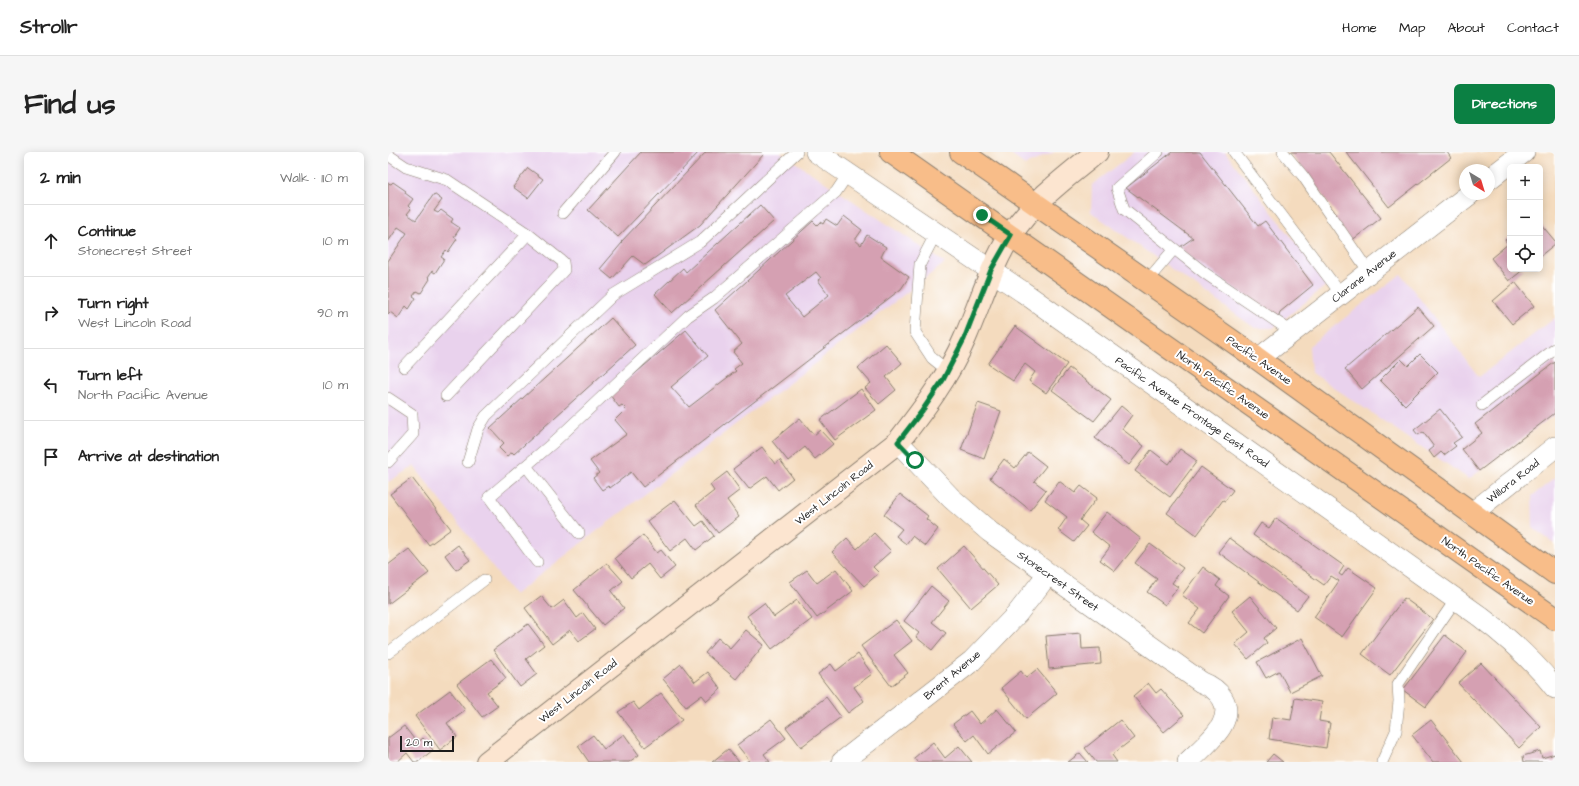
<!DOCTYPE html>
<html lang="en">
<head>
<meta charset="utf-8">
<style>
  body { margin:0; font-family:"Architects Daughter",sans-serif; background:#f6f6f6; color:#222 }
  .controls { position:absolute; right:12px; top:12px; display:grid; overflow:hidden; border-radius:6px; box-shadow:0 2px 10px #0003 }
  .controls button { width:36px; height:36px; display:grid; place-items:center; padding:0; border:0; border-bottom:1px solid #e0e0e0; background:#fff; color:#222; font:20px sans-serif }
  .compass { position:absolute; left:1071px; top:12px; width:36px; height:36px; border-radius:50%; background:#fff; box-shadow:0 2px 10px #0003; rotate:142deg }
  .scale { position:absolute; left:12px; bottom:10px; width:54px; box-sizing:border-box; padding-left:4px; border:2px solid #1c1c1c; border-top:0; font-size:11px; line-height:14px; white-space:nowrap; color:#1c1c1c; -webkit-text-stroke:3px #fff; paint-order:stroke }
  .stop { position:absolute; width:12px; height:12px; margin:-9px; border:3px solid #0b8043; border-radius:50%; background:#fff }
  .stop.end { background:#0b8043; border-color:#fff; box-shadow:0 1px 4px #0008 }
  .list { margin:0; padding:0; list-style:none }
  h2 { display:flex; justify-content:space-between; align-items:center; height:52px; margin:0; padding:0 16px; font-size:17px }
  h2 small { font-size:13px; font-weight:400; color:#767676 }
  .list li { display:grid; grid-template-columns:26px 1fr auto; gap:12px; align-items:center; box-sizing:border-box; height:72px; padding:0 16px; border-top:1px solid #e0e0e0 }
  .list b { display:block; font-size:15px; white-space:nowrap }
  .list p { margin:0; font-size:13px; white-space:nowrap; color:#767676 }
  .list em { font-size:13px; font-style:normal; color:#767676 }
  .icon { flex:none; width:22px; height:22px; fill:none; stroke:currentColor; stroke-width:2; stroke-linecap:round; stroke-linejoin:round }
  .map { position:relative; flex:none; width:1167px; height:610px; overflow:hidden; border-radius:6px }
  header { display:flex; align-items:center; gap:24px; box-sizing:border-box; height:56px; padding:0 20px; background:#fff; border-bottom:1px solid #e0e0e0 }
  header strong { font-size:19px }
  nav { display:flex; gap:22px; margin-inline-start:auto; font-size:14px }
  .intro { display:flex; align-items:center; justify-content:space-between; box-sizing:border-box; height:96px; padding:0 24px }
  h1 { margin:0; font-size:28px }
  .button { padding:10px 18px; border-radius:6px; background:#0b8043; color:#fff; font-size:14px; font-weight:700 }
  main { display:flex; gap:24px; padding:0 24px }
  aside { flex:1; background:#fff; border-radius:6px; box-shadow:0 2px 10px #0003 }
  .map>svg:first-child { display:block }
  .built { fill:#e9d2ed }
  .building { fill:#d5a0b2; fill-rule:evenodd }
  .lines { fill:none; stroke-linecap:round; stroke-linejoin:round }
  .lane-casing { stroke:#887c6d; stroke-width:12 }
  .street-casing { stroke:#887c6d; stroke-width:22 }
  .secondary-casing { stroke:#887c6d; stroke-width:24 }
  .primary-casing { stroke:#887c6d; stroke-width:24 }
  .lane { stroke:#fff; stroke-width:11 }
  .street { stroke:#fff; stroke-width:21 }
  .secondary { stroke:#fce5d0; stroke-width:22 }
  .primary { stroke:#f8bd89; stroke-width:22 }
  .route { stroke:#0b8043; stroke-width:5 }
  .labels { text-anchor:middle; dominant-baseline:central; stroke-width:4; stroke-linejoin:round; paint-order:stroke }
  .street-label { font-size:11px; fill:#1c1c1c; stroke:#fff }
</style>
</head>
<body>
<header>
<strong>Strollr</strong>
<nav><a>Home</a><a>Map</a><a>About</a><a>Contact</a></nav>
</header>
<div class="intro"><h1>Find us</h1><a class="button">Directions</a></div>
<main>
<aside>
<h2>2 min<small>Walk · 110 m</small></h2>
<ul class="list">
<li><svg class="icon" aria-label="ahead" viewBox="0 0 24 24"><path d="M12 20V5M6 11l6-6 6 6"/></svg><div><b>Continue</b><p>Stonecrest Street</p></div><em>10 m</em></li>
<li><svg class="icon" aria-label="right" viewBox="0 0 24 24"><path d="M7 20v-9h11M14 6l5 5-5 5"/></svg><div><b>Turn right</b><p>West Lincoln Road</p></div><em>90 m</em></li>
<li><svg class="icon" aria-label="left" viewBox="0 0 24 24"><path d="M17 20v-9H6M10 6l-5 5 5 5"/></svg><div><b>Turn left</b><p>North Pacific Avenue</p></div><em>10 m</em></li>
<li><svg class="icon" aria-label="arrive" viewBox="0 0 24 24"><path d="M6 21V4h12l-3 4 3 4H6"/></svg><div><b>Arrive at destination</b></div></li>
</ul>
</aside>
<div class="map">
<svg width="1167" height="610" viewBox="0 0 1167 610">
  <rect width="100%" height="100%" fill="#fff"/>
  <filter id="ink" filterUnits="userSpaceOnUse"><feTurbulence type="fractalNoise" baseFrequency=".025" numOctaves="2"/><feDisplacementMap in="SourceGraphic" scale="8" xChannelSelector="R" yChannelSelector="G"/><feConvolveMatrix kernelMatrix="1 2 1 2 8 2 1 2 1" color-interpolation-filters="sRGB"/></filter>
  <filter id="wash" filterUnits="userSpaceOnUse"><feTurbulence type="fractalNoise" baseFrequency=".012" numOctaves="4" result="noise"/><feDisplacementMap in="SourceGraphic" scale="16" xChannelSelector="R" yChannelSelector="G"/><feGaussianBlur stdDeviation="0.9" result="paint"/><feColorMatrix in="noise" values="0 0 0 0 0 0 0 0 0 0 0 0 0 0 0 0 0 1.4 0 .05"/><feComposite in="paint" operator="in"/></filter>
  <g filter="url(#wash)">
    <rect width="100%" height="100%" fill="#f4dbbe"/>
    <g class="built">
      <polygon points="0,0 392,0 557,111 126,443 26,314 0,330"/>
      <polygon points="619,0 667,0 637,13"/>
      <polygon points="747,0 837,0 940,132 885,176 867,176 703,60 704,33"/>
      <polygon points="1013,122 1091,225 1167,166 1167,262 1081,327 923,220 921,194"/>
      <polygon points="1167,326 1167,392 1145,376 1144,344"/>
    </g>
    <g id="blocks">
      <g class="building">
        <polygon points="253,0 311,0 230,85 200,58"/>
        <polygon points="318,0 374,0 376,2 312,73 257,113 245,104 224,127 212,117 234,91 233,90"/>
        <polygon points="784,0 812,0 870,74 877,69 925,133 892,160 890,166 798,102 792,95 805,86 738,36"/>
        <polygon points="901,0 941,0 993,66 963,89 946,67 950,64"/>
        <polygon points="958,0 1059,0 1063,6 1001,55"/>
        <polygon points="140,16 155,27 140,46 125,35"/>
        <polygon points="5,30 18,39 17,41 25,47 20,54 23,57 19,62 28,68 46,42 54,48 46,59 50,61 53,58 65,67 63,70 72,76 66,85 69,87 60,100 58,98 53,105 56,107 47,121 44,119 40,125 42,127 33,141 29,139 25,144 28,146 21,157 18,154 10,166 2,160 0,162 0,109 19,81 10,75 0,90 0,31 3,32"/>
        <polygon points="372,53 386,69 284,161 267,142 295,116 298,120"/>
        <path d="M 456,64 L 474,78 L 467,88 L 473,93 L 479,83 L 498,95 L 493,105 L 521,125 L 513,137 L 255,335 L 243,320 L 222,336 L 220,334 L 214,338 L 205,326 L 211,321 L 202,309 L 239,282 L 227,268 L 238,257 L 234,253 L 231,255 L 222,243 L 298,178 L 320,204 L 283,235 L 301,255 L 348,219 L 346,217 L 354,211 L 345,200 L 354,192 L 327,158 L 425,69 L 429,73 L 432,70 L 435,72 L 438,67 L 449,74 ZM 428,120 L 433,126 L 430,128 L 441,143 L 414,165 L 397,144 Z"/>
        <polygon points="1152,71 1167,89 1167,92 1152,104"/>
        <polygon points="1122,84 1122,117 1136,117 1121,129 1103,106 1120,92 1117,88"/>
        <polygon points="1127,130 1146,154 1124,172 1105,149"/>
        <polygon points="1030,155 1046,174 974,237 957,217"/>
        <polygon points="223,166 247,193 126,302 124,300 119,304 111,296 116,291 102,276"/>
        <polygon points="627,174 679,212 658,241 641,229 647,220 637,212 625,229 600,212"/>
        <polygon points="498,192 514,211 498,225 508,238 491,252 477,236 483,231 470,216"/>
        <polygon points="1032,202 1050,220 1017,253 992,228 1013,207 1020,214"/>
        <polygon points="1167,210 1167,261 1091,319 1074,297 1094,281 1087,272"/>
        <polygon points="681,216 723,248 706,269 664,238"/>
        <polygon points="473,237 488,258 447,288 432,268"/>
        <polygon points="590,251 613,259 596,307 573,298"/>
        <polygon points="733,254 744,263 734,277 756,294 741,313 707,286"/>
        <polygon points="1052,257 1074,285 1065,291 1068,294 1056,303 1053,300 1046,306 1041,299 1046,295 1035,280 1030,283 1026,278"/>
        <polygon points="412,266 426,283 432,278 445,292 427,307 417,295 400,309 384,289"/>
        <polygon points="374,295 387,312 392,308 405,326 390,338 379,324 361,337 345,317"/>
        <polygon points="792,297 809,309 782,345 747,319 763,298 781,312"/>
        <polygon points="640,300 658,314 646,329 658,338 642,358 602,326 616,307 627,316"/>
        <polygon points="813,315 845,338 837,349 835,348 809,383 779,361"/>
        <polygon points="339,320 352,338 339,348 351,365 330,381 308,353 326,339 322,333"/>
        <polygon points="24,326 63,377 41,393 2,342"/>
        <polygon points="671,329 687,341 693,334 709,346 692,368 699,374 686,390 670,378 679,365 657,348"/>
        <polygon points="512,342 540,364 538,367 550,377 537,394 524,384 518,392 508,384 514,377 496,363"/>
        <polygon points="287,348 308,374 315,369 326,384 308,398 299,386 282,399 259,369"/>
        <polygon points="719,360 753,387 727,419 712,408 722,395 703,380"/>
        <polygon points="888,366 956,414 951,422 954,424 960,416 989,436 954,485 926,465 951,429 943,424 936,433 865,383 873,371 881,376"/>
        <polygon points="486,381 503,399 485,415 491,421 476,434 444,400 459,386 469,397"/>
        <polygon points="255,383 269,401 273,398 287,415 272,427 260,412 243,426 227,406"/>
        <polygon points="841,386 920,444 909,458 830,400"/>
        <polygon points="762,392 795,416 784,431 790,435 777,453 759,440 769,427 747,411"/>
        <polygon points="70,393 82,408 68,418 57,403"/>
        <polygon points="576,394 610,433 583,456 550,417"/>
        <polygon points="21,397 41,421 0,452 0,413"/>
        <polygon points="219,411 235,429 223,439 236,456 215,473 186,438"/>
        <polygon points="815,415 832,428 828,434 841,444 814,481 801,471 812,457 794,443"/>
        <polygon points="448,417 465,439 429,466 402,430 419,418 429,431"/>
        <polygon points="543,434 561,449 544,470 558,481 544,498 528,485 531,481 516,469"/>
        <polygon points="153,444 164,457 176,448 189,466 195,461 207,477 191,489 182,478 164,492 137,456"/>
        <polygon points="862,444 888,476 876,486 879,491 860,507 847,492 861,480 844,459"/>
        <polygon points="1016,446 1045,467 1002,523 974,502"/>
        <polygon points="409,448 424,467 384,497 359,464 376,451 386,465"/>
        <polygon points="508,468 524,489 506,503 520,521 503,534 473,494"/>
        <polygon points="140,472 156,493 138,507 149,522 132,535 105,498"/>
        <polygon points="358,478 376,493 348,527 317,501 330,486 342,496"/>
        <polygon points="693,481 694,497 712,496 713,512 661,517 658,484"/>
        <polygon points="1057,483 1079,500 1038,555 1015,538"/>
        <polygon points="914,486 934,524 902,540 891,519 878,526 869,510"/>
        <polygon points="470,502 484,522 466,535 476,549 460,561 430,522 443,512 448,519"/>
        <polygon points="103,507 118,526 99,540 110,554 94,565 69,532"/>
        <polygon points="1093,511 1153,575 1131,596 1070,531"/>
        <polygon points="293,512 307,530 320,520 333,537 319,549 314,543 298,555 275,527"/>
        <polygon points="649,517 669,541 638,567 613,536 633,519 638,526"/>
        <polygon points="760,531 768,541 773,537 796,563 776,580 745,544"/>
        <polygon points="62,538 77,558 59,571 69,585 52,598 27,564"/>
        <polygon points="273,541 294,568 257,595 230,560 245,550 251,558"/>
        <polygon points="438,545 453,565 413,595 398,575"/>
        <polygon points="907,546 934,550 931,569 942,571 938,596 881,587 884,565 903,568"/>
        <polygon points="609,557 628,580 600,602 586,583 579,589 565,572 582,559 592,572"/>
        <polygon points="383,567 398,586 376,602 382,610 358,610 361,608 349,593"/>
        <polygon points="732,568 746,586 724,603 729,610 708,610 697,596"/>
        <polygon points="1043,568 1076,610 1045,610 1024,583"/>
        <polygon points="16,574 29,591 35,586 45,598 30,610 26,610 19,601 9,610 0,610 0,586"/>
        <polygon points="236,582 251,603 241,610 201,610 190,594 205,583 216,597"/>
        <polygon points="545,590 557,606 571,594 584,610 529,610 526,606"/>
        <polygon points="340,597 351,610 324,610"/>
        <polygon points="1152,599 1154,606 1167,602 1167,610 1136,610 1135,604"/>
        <polygon points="692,601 700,610 680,610"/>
        <polygon points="885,602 895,610 878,610"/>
      </g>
    </g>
  </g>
  <g filter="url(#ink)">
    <use href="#blocks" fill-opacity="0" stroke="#887c6d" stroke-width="1"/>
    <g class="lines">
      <defs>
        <g id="lane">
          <polyline points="770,0 729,36 736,57 818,122 904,180"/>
          <polyline points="846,0 953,142"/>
          <polyline points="895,0 915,24 981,120"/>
          <polyline points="0,3 18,15 59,28 140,82 175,110 176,118 58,244"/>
          <polyline points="175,61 227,0"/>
          <polyline points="548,81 532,112 527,180 544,206 560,219"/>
          <polyline points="759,129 786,97"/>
          <polyline points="16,215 140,82"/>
          <polyline points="0,246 24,262 25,282 0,310"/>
          <polyline points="1094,253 1167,197"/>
          <polyline points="80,310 90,277 98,264 225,143 312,90 409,0"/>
          <polyline points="138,314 191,381"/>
          <polyline points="149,410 101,345 166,290 300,164 326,146 448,40 460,22"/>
          <polyline points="0,501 96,428"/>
          <polyline points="994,610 1008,579 1011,549 1010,532 1068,447"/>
        </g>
        <g id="street">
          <path d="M 428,0 L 635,140 L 1090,463 C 1119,485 1145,508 1167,536"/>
          <polyline points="1101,27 1136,0"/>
          <polyline points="870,207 1082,42"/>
          <path d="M 510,290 L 563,346 L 602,380 L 813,530 C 831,537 845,552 834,573 C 828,585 810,600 800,610"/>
          <polyline points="1083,362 1167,295"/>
          <polyline points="454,610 584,509 629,462 660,422"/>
        </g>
        <path id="secondary" d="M 99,610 L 510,290 C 535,258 561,224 577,186 C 592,152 602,116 622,84 C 643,51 679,24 709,0"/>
        <g id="primary">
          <polyline points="503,0 1167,467"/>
          <polyline points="573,0 870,207 1167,421"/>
        </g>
      </defs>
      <use href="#lane" class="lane-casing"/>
      <use href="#street" class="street-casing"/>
      <use href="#secondary" class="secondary-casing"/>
      <use href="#primary" class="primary-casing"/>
      <use href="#lane" class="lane"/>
      <use href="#street" class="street"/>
      <use href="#secondary" class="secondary"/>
      <use href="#primary" class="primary"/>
    </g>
  </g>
  <g class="lines" filter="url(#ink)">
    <polyline class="route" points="527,308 510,290 534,259 555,228 576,187 603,118 623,83 594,63"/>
  </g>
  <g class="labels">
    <g class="street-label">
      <text transform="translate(976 124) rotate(-38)">Clarane Avenue</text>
      <text transform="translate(871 208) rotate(35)">Pacific Avenue</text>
      <text transform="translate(835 233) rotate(35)">North Pacific Avenue</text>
      <text transform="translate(804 260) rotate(35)">Pacific Avenue Frontage East Road</text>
      <text transform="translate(1125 329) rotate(-38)">Willora Road</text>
      <text transform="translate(446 341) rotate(-38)">West Lincoln Road</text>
      <text transform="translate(1100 419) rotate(35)">North Pacific Avenue</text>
      <text transform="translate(670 429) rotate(35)">Stonecrest Street</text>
      <text transform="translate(564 523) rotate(-40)">Brent Avenue</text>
      <text transform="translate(190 539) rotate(-38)">West Lincoln Road</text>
    </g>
  </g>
</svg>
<div class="controls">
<button>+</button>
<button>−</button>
<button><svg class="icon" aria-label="locate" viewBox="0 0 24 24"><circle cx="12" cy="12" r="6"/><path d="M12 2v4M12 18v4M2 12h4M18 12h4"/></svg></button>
</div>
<svg class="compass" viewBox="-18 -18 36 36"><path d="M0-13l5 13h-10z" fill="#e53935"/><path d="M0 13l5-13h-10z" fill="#767676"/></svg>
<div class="scale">20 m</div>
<div class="stop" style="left:527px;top:308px"></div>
<div class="stop end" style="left:594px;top:63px"></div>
</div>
</main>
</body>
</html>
